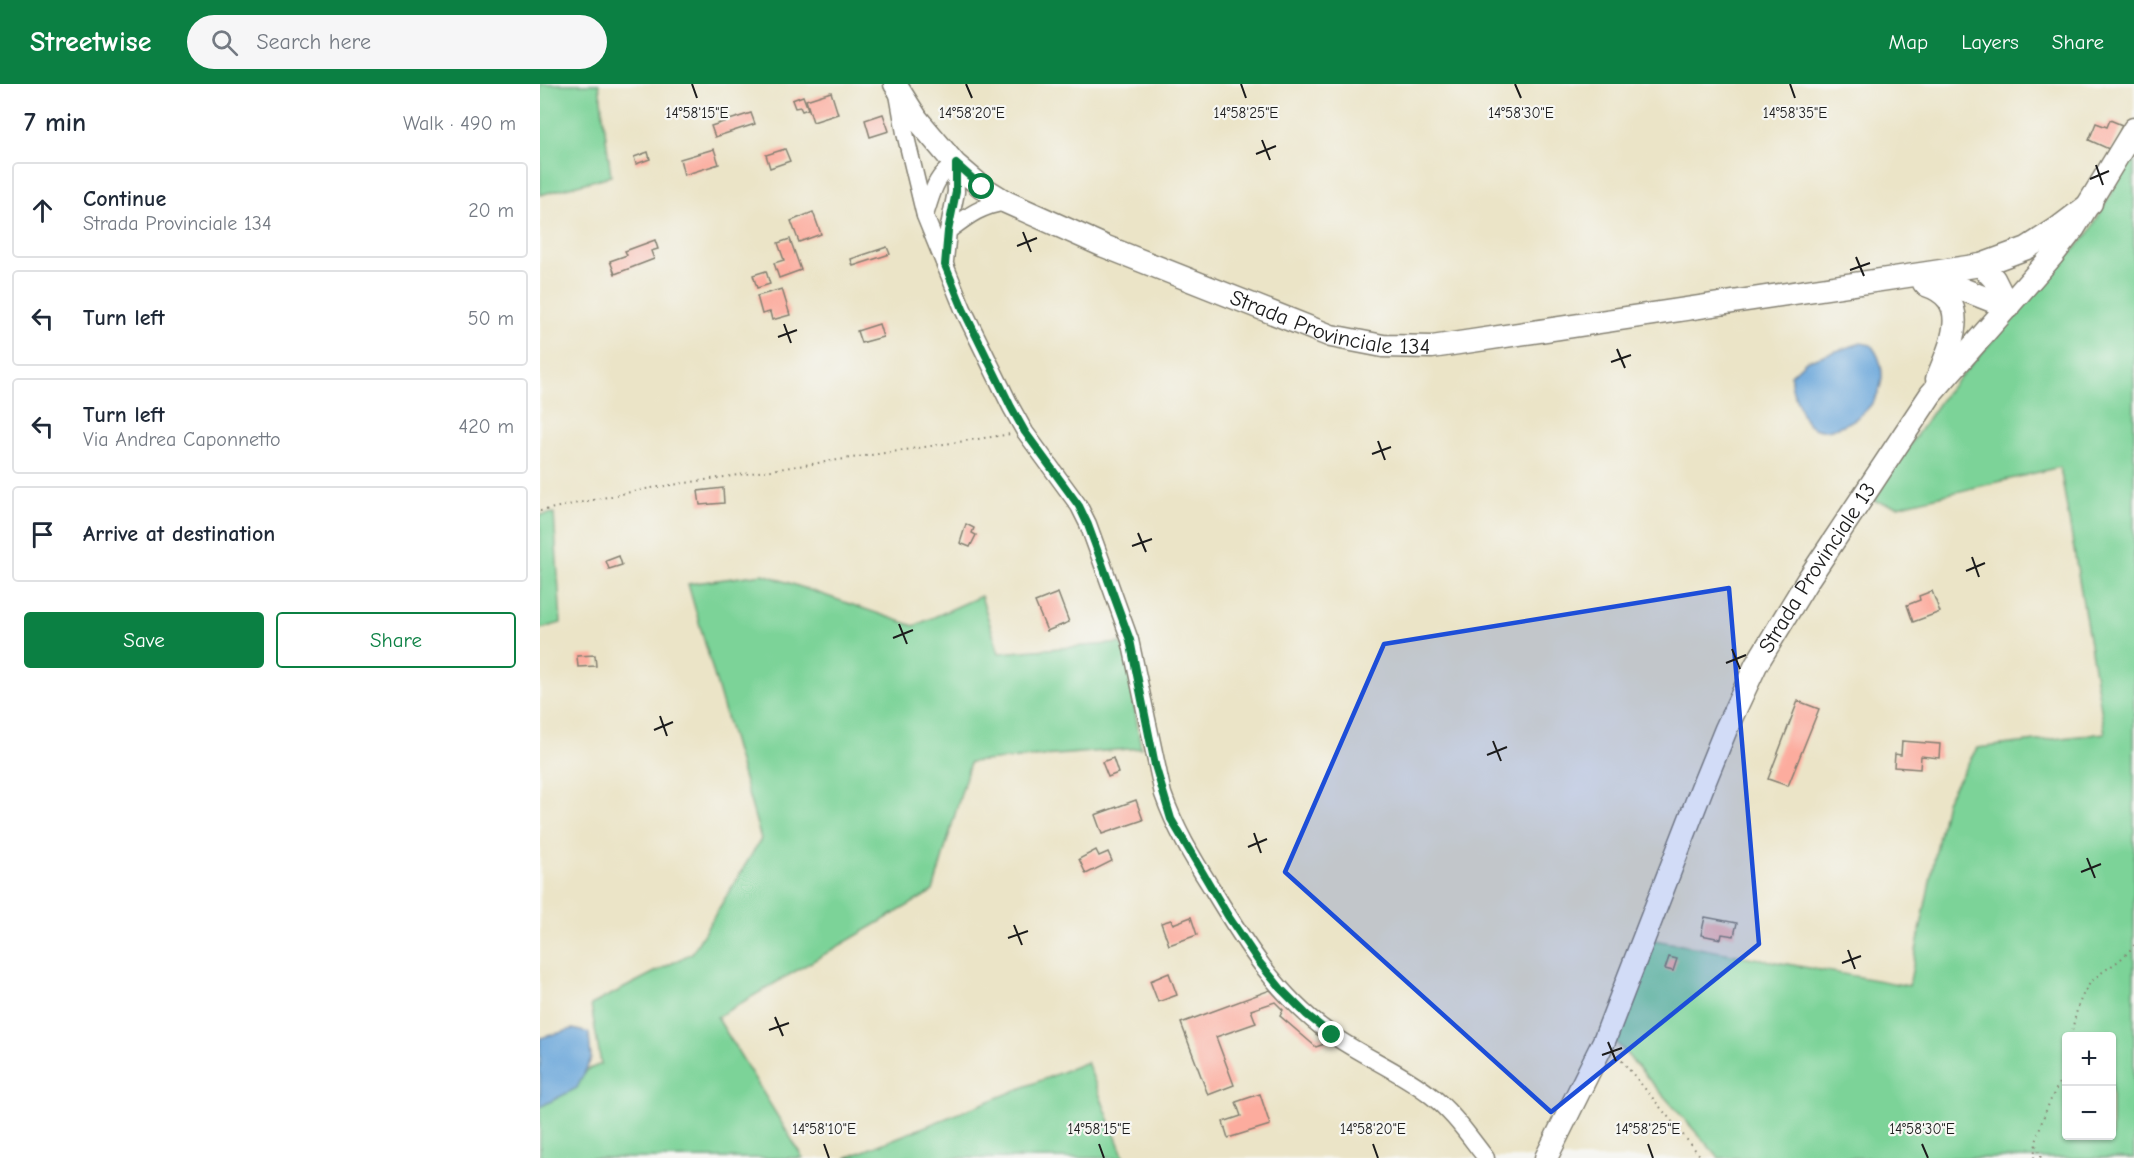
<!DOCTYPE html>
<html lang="en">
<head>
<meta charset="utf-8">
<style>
  body { margin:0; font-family:"Comic Neue",sans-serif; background:#f6f6f7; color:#1f2937 }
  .controls { position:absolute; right:18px; bottom:18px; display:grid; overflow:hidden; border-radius:6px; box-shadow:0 2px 4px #0004 }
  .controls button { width:54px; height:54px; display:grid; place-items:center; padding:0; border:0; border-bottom:2px solid #e0e1e3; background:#fff; color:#1f2937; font:30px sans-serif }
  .stop { position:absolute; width:18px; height:18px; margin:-14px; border:4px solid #0b8043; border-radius:50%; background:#fff }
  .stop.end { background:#0b8043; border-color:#fff; box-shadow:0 2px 6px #0008 }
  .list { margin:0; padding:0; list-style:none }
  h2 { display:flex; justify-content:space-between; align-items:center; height:78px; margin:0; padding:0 24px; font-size:26px }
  h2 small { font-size:20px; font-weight:400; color:#747a83 }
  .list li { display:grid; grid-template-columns:39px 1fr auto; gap:18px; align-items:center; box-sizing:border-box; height:96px; margin:0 12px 12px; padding:0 12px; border:2px solid #e0e1e3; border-radius:6px }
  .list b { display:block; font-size:22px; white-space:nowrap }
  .list p { margin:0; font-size:20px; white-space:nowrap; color:#747a83 }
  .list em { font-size:20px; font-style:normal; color:#747a83 }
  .actions { display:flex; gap:12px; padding:18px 24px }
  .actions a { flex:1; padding:14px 0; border:2px solid #0b8043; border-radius:6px; text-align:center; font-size:21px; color:#0b8043 }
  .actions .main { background:#0b8043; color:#fff }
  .icon { flex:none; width:33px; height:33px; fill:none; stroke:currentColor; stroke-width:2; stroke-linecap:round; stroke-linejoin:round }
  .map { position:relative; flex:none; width:1594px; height:1074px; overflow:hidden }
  header { display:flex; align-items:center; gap:36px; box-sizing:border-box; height:84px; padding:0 30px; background:#0b8043; color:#fff }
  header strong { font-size:28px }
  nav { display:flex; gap:33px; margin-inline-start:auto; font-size:21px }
  .search { width:420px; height:54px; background:#f6f6f7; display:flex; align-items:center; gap:15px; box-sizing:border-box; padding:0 21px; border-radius:33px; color:#747a83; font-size:22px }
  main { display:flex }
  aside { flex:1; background:#fff }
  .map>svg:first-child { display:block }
  .green { fill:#7cd398; stroke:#4c785a; stroke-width:1.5; fill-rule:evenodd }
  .water { fill:#69a6da; stroke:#42617b; stroke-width:1.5 }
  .building { fill:#fcac9e }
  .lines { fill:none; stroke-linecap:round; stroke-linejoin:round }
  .minor-casing { stroke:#848072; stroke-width:19 }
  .secondary-casing { stroke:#848072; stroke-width:25 }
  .path { stroke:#848072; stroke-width:2; stroke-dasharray:1.5 4.5; stroke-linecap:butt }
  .minor { stroke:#fff; stroke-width:16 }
  .secondary { stroke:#fff; stroke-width:22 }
  .route { stroke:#0b8043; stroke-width:8 }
  .marked { fill:#1d4ed8; fill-opacity:0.2; stroke:#1d4ed8; stroke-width:4.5; stroke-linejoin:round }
  .ticks { fill:none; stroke:#1c1c1c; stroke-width:2 }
  .labels { text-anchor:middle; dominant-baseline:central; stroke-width:4.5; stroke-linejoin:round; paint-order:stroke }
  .street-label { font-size:22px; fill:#1c1c1c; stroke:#f6f6f2 }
  .ticks-label { font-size:15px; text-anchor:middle; fill:#1c1c1c; stroke:#f6f6f2; stroke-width:4.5; stroke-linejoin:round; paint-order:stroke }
</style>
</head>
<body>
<header>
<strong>Streetwise</strong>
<div class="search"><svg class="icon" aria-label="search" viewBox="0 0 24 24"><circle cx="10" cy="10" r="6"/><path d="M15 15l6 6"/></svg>Search here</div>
<nav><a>Map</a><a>Layers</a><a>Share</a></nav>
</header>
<main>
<aside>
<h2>7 min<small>Walk · 490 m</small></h2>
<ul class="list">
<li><svg class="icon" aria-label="ahead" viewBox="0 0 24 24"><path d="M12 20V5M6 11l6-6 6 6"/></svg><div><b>Continue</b><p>Strada Provinciale 134</p></div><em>20 m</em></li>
<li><svg class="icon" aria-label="left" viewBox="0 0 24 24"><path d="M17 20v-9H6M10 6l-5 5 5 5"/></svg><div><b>Turn left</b></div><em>50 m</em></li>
<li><svg class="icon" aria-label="left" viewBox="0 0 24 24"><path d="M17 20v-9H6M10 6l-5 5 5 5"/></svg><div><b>Turn left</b><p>Via Andrea Caponnetto</p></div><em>420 m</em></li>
<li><svg class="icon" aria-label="arrive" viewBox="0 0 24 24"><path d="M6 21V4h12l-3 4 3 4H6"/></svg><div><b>Arrive at destination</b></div></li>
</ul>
<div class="actions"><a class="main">Save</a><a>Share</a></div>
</aside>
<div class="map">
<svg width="1594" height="1074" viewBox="0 0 1594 1074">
  <rect width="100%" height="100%" fill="#f6f6f2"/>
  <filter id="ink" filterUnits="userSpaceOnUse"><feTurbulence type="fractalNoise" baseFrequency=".0167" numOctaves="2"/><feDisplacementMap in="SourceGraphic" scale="12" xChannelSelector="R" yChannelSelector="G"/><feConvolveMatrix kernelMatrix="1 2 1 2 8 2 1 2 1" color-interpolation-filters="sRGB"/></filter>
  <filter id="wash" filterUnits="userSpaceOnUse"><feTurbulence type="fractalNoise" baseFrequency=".008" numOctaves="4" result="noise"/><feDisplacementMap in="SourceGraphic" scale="24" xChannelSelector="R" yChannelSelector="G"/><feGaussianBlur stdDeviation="1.35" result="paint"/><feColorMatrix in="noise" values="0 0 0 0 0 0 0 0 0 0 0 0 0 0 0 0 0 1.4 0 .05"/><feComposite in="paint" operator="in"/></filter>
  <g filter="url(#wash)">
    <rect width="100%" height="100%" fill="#ebe4c7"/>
    <g class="green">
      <polygon points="0,0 59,0 71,92 0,111"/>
      <path d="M 1594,68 L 1594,1074 L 1179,1074 L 1074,956 L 1114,856 L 1369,902 L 1406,717 L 1437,664 L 1565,649 L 1520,383 L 1358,422 L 1334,417 L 1351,388 L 1405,310 L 1549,149 ZM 1526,952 L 1572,952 L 1572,1052 L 1526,1052 Z"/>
      <polygon points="14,429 21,539 0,545 0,431"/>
      <polygon points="223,490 374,542 441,512 459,569 581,559 587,575 601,664 430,678 393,807 177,933 263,1074 0,1074 0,1006 61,980 51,921 152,869 221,755 148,500"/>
      <polygon points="547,978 584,1074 306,1074"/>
    </g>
    <g class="water">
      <path d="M 1321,259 L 1331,261 C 1357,294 1333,333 1297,343 C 1289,346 1282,348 1274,344 C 1265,341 1262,330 1259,322 C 1254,310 1250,303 1251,291 L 1266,277 Z"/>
      <polygon points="33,945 49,949 51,975 37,1004 0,1023 0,954"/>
    </g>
    <g id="blocks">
      <g class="building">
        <polygon points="291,8 298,30 273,38 266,16"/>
        <polygon points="263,12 268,25 262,27 260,23 255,24 252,16"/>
        <polygon points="211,29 215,40 175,53 171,42"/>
        <polygon points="343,30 349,47 330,53 325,36"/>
        <polygon points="1570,36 1582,41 1571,66 1549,56 1556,39 1567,43"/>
        <polygon points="174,65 179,80 144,91 140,75"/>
        <polygon points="245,65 250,77 230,84 226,71"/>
        <polygon points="108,68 110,75 96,80 94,73"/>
        <polygon points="273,128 281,150 259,158 251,137"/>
        <polygon points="250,155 261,186 239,194 234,179 244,176 238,159"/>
        <polygon points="115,156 118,165 111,167 114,175 75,190 70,177 87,171 85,167"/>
        <polygon points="347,163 350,170 313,182 311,175"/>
        <polygon points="226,187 230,200 217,204 213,191"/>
        <polygon points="242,205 250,231 232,236 230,228 222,230 217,212"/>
        <polygon points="339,240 343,253 321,259 317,247"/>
        <polygon points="183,404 184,419 160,421 158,407"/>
        <polygon points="426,440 434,444 432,449 436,451 430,463 420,459"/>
        <polygon points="79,472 82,481 69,485 66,477"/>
        <polygon points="1392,507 1400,528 1373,538 1367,521 1380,516 1379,512"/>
        <polygon points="518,509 529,538 507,547 495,518"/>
        <polygon points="55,571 56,582 38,583 37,572"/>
        <polygon points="1258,617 1279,625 1248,702 1228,695"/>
        <polygon points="1362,657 1400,660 1399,674 1381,672 1380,685 1354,683 1355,670 1361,671"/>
        <polygon points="573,674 578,689 568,693 562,678"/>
        <polygon points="596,716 603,736 562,750 555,731"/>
        <polygon points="556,766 559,772 568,768 572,777 546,790 539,775"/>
        <polygon points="651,833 657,851 629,861 621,839 631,836 633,840"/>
        <polygon points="1165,833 1197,839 1194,852 1182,850 1181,855 1161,851"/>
        <polygon points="1129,873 1137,875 1133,887 1125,885"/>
        <polygon points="629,889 637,911 618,918 610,897"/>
        <polygon points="730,906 776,950 790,958 776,963 740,932 743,926 735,918 711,926 716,939 676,953 694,1001 668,1011 641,939"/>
        <polygon points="720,1010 730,1041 688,1054 683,1038 701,1032 696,1018"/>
      </g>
    </g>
  </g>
  <g filter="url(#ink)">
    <use href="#blocks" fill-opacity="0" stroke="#848072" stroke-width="1.5"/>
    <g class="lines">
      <defs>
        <g id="minor">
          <path d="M 358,10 L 365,49 L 385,132 L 423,225 L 471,323 L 485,348 L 539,422 L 548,440 L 590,556 L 623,710 C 635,744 652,773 671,803 C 704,858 738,913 791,950 C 822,972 858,986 889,1010 C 912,1027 928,1051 946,1074"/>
          <path d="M 385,131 C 393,108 394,93 415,80"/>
          <path d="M 408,147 C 428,132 440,122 466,118"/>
          <polyline points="405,177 408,147 416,108 415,80"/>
        </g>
        <g id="secondary">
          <path id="s1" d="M 355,0 L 377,35 L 415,80 L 442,103 L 466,118 L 564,162 L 791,252 L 843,262 L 892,263 L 1441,181 L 1487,164 L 1518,144 L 1551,119"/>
          <polyline points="1441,181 1454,195 1468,223"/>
          <polyline points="1384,199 1412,201 1468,223"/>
          <path d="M 1386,201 C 1434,217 1410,262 1397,295"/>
          <path id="s2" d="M 1006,1074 L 1064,957 L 1162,704 L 1186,645 L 1216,581 L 1267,497 L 1391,310 L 1512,172 L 1534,144 L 1594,45"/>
        </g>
      </defs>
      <use href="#minor" class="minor-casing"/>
      <use href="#secondary" class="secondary-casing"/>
      <g class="path">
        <polyline points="0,427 105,405 471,350"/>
        <path d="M 1531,952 C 1535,933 1539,910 1554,895 C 1568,882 1581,879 1594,861"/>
        <polyline points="1078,972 1162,1074"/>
        <polyline points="1496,1061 1501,1074"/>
        <path d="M 1494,1074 C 1497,1040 1511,1015 1526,985 L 1526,979"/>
      </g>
      <use href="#minor" class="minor"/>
      <use href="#secondary" class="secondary"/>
    </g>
  </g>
  <g class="lines" filter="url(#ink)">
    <polyline class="route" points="442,103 416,80 416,108 408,147 405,181 423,225 471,323 485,348 539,422 548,441 590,556 615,681 631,735 688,832 719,878 741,905 767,931 792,951"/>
  </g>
  <path class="marked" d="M 1189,504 L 1219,860 L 1011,1028 L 745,788 L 844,560 Z"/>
  <path class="ticks" d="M 152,0 L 157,14M 426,0 L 432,14M 701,0 L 706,14M 975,0 L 981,14M 1250,0 L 1255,14M 722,56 L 730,76M 716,70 L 736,62M 1556,81 L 1563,101M 1550,95 L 1569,87M 483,148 L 491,168M 477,162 L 497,154M 1316,173 L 1324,192M 1310,186 L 1330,179M 244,240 L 251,259M 238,253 L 257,246M 1077,265 L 1085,284M 1071,278 L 1091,271M 838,357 L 845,376M 832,370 L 851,363M 598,449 L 606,468M 592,462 L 612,455M 1432,473 L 1439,493M 1426,487 L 1445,479M 359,540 L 367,560M 353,554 L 373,546M 1192,565 L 1200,585M 1186,579 L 1206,571M 120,632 L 127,652M 114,646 L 133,638M 953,657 L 961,677M 947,671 L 967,663M 714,749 L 721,769M 708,763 L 727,755M 1547,774 L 1555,794M 1541,788 L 1561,780M 474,841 L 482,861M 468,854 L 488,847M 1308,866 L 1315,885M 1302,879 L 1321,872M 235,933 L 243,952M 229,946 L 249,939M 1068,958 L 1076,977M 1062,971 L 1082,964M 284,1060 L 289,1074M 559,1060 L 564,1074M 833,1060 L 838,1074M 1108,1060 L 1113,1074M 1382,1060 L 1388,1074"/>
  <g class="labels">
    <g class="street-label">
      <text stroke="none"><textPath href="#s1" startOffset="512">Strada Provinciale 134</textPath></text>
      <text stroke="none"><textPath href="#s2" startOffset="651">Strada Provinciale 13</textPath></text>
    </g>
  </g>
  <g class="ticks-label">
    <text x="157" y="34">14°58'15"E</text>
    <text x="432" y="34">14°58'20"E</text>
    <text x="706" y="34">14°58'25"E</text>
    <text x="981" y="34">14°58'30"E</text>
    <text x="1255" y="34">14°58'35"E</text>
    <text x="284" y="1050">14°58'10"E</text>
    <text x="559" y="1050">14°58'15"E</text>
    <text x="833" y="1050">14°58'20"E</text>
    <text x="1108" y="1050">14°58'25"E</text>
    <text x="1382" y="1050">14°58'30"E</text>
  </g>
</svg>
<div class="controls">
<button>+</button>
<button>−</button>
</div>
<div class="stop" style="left:442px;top:103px"></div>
<div class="stop end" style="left:792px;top:951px"></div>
</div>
</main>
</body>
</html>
